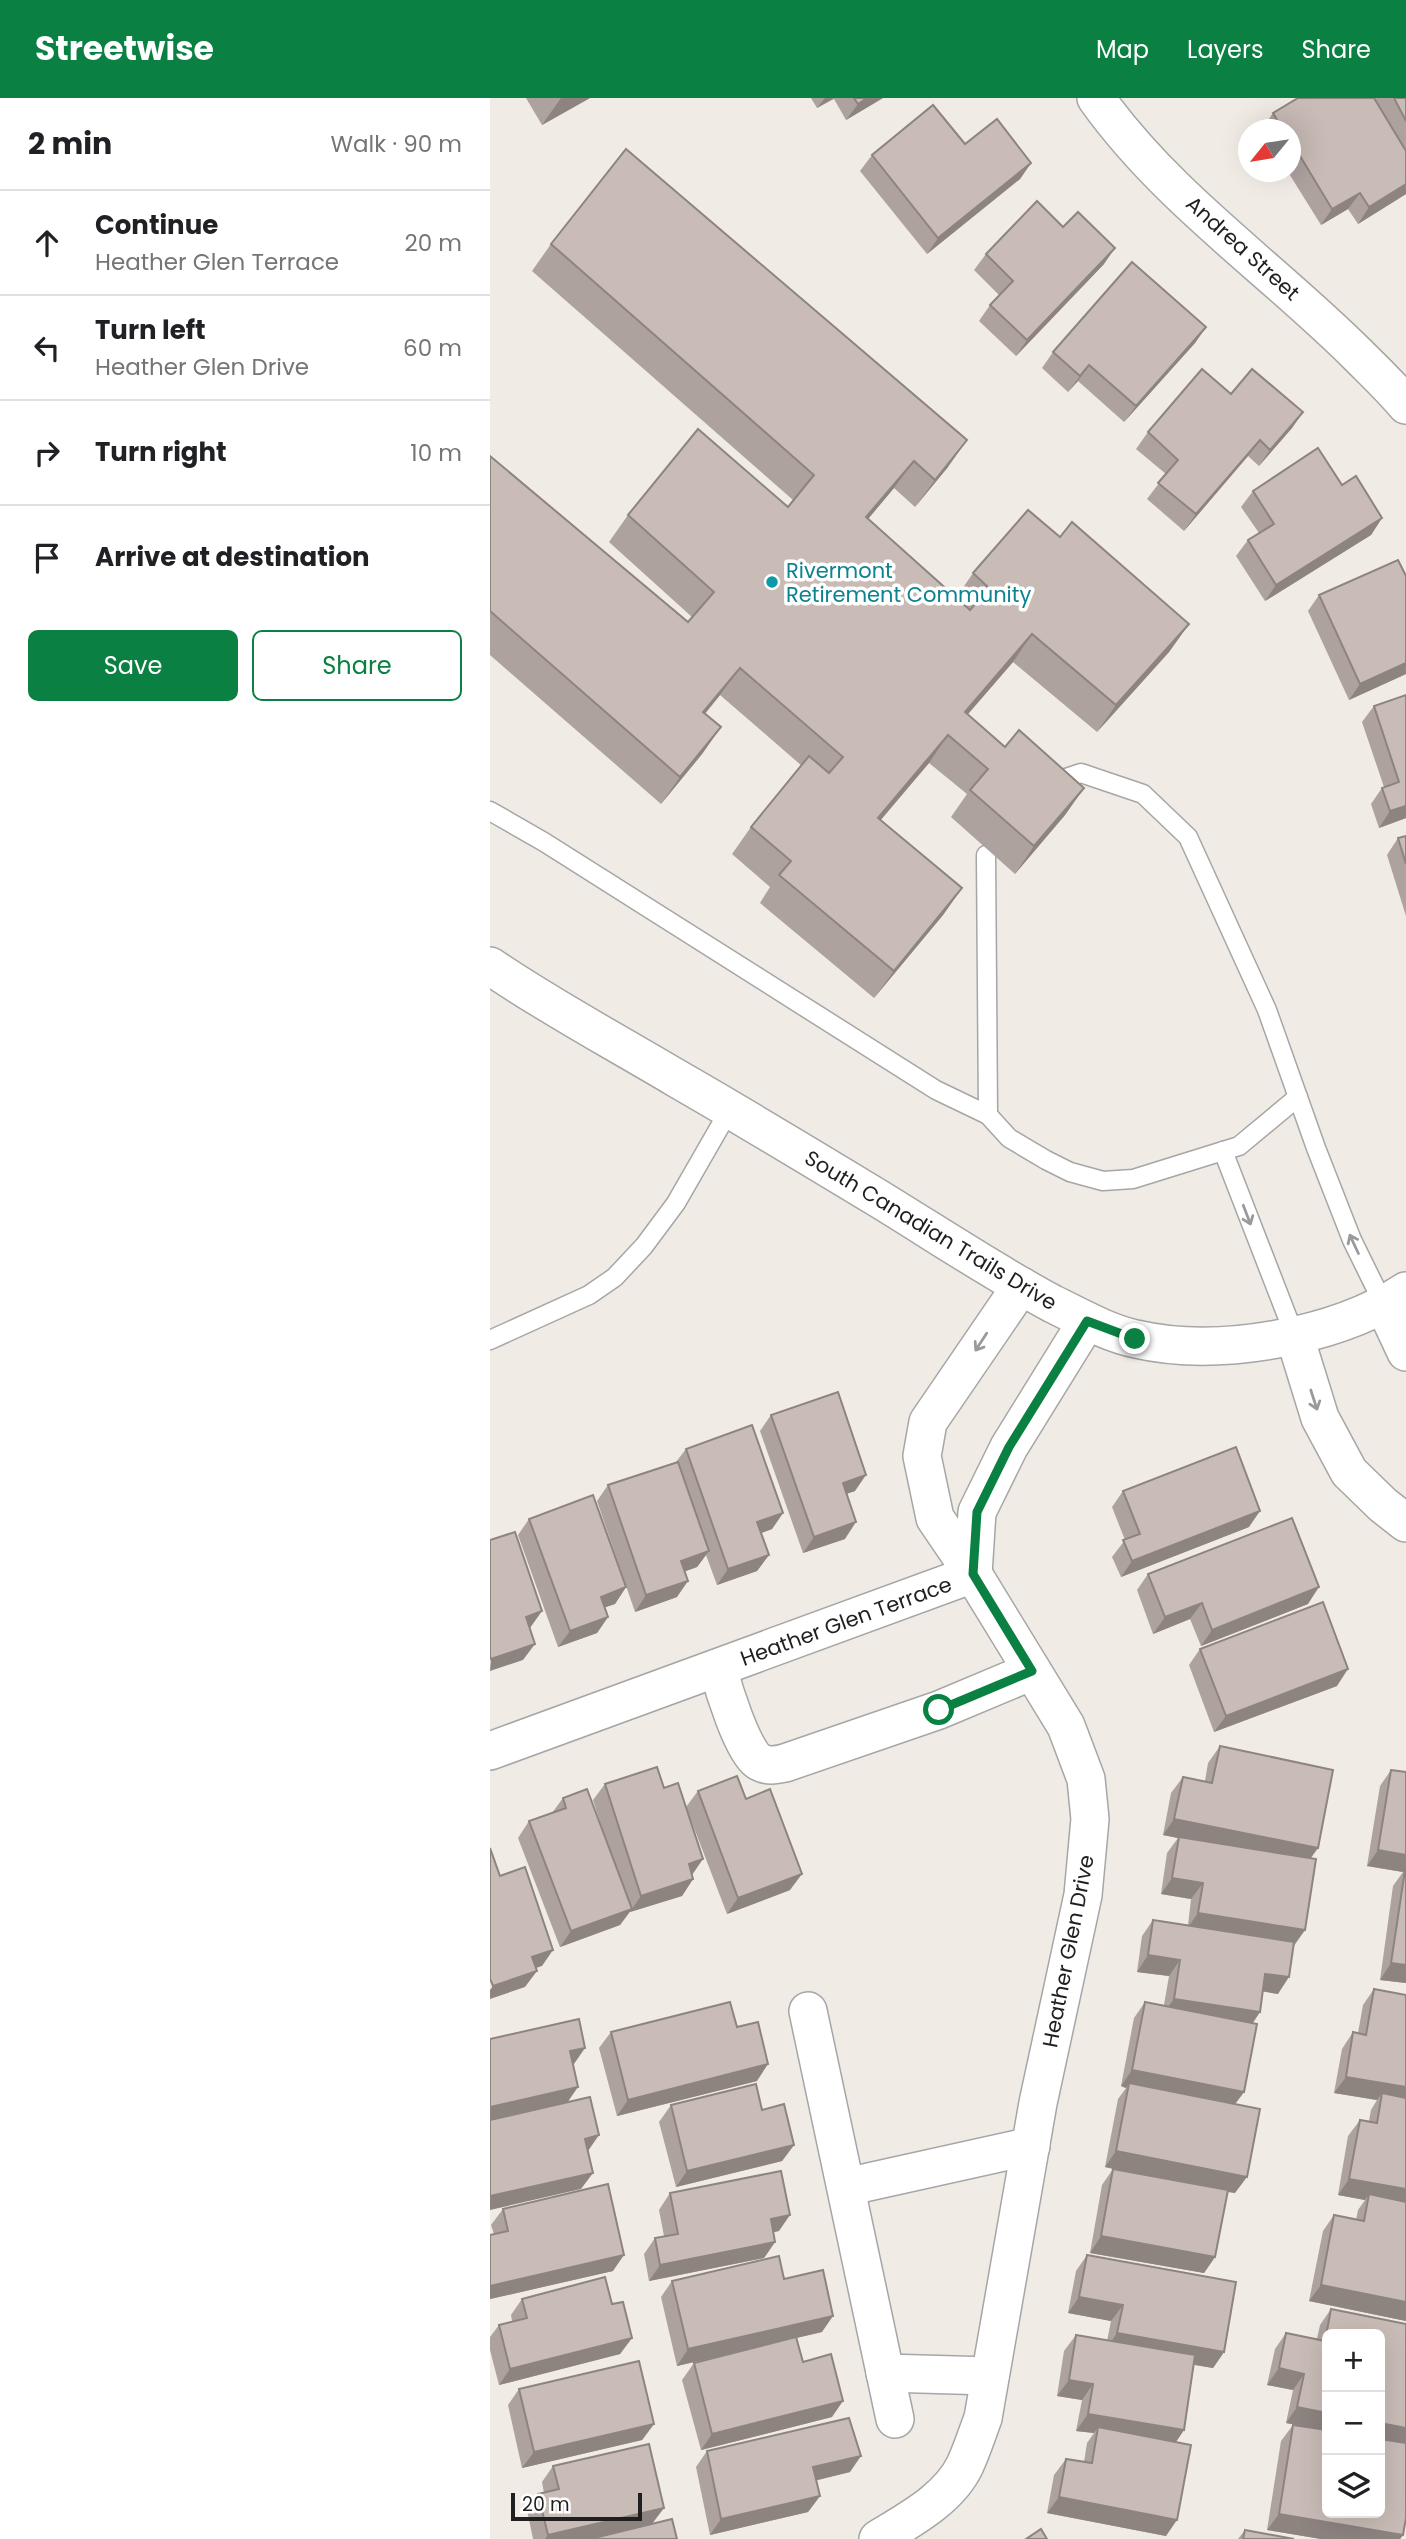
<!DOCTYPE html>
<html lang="en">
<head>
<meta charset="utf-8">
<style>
  body { margin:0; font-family:Poppins,sans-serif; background:#f2f2f2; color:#202124 }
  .controls { position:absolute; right:21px; bottom:21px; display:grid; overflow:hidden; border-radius:10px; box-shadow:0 7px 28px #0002 }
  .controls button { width:63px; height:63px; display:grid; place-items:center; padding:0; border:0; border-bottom:2px solid #e0e0e0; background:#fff; color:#202124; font:35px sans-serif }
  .compass { position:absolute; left:748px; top:21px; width:63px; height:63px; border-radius:50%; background:#fff; box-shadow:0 7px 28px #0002; rotate:240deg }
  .scale { position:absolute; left:21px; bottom:18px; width:131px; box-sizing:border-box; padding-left:7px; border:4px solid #1f1f1f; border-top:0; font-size:19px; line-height:24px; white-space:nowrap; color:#1f1f1f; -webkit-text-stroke:5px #fff; paint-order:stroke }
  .stop { position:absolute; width:21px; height:21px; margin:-16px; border:5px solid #0b8043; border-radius:50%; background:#fff }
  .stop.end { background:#0b8043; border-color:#fff; box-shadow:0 2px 7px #0008 }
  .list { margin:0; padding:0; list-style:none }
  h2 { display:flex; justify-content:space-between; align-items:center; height:91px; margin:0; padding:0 28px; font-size:30px }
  h2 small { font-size:23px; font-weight:400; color:#757577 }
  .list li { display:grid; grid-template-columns:46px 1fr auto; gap:21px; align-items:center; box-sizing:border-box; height:105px; padding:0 28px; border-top:2px solid #e0e0e0 }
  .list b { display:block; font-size:26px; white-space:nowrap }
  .list p { margin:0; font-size:23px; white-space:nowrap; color:#757577 }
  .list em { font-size:23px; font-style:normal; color:#757577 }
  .actions { display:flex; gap:14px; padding:21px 28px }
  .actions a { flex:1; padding:16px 0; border:2px solid #0b8043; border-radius:10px; text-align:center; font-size:24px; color:#0b8043 }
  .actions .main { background:#0b8043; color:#fff }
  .icon { flex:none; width:38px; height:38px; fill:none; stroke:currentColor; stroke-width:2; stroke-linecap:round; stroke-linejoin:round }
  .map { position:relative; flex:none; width:916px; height:2441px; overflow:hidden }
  header { display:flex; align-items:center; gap:42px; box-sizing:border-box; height:98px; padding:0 35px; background:#0b8043; color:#fff }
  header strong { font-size:33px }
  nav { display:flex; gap:38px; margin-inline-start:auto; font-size:24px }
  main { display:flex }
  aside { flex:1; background:#fff }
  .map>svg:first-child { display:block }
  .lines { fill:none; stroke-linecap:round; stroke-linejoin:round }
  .service-casing { stroke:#a6a6a6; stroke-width:21 }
  .minor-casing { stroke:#a6a6a6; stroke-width:40 }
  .service { stroke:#fff; stroke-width:18 }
  .minor { stroke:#fff; stroke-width:37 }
  .wall { fill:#ada29d }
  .shaded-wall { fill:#8d8480 }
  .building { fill:#c9bcb7; stroke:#8d8480; stroke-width:2 }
  .oneway { stroke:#9a9a9a }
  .route { stroke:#0b8043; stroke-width:9 }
  .culture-dot { fill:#0f9aa8; stroke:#fff; stroke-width:2.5 }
  .labels { text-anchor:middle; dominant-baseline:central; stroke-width:7; stroke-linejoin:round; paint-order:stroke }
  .street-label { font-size:21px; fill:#1f1f1f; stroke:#fff }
  .culture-label { font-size:21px; fill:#0d838f; stroke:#fff; text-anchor:start }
</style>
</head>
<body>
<header>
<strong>Streetwise</strong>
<nav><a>Map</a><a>Layers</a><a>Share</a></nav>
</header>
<main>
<aside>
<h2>2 min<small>Walk · 90 m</small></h2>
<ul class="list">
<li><svg class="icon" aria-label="ahead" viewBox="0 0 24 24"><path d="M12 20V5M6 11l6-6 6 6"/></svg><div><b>Continue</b><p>Heather Glen Terrace</p></div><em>20 m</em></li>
<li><svg class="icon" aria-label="left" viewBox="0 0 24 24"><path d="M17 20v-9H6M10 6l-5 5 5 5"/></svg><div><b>Turn left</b><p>Heather Glen Drive</p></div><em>60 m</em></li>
<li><svg class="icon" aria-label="right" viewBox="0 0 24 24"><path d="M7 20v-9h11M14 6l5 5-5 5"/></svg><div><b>Turn right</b></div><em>10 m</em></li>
<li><svg class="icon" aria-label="arrive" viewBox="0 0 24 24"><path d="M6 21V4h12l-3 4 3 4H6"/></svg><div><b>Arrive at destination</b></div></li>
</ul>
<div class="actions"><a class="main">Save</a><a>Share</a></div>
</aside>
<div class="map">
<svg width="916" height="2441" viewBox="0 0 916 2441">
  <rect width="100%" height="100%" fill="#f0ebe4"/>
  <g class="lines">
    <defs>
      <g id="service">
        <polyline points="561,685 591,675 653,696 698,739 777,912 826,1050 862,1142 894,1207"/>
        <polyline points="0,713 54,744 446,992 498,1017 519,1040 556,1062 580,1074 613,1083 643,1081 749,1048 808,999"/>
        <polyline points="496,757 498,1017"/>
        <polyline points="733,1053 804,1236"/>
        <polyline points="0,1242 99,1197 125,1179 154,1148 186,1105 240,1011"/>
      </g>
      <g id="minor">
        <path d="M 606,0 C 677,100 782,171 868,257 C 884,273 901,289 916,307"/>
        <path d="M 0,868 C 60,909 124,943 186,980 C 254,1019 320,1059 386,1099 C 445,1135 503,1174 563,1206 C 590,1219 617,1235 646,1241 C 728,1260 846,1239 916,1193"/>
        <polyline points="894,1207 916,1254"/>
        <polyline points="804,1236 830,1320 859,1374 893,1407 916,1425"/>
        <polyline points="483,1476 487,1414 519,1349 597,1223"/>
        <path d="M 228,1570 C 233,1589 252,1652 268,1663 C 277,1669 286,1667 295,1665 L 449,1612 L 542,1573"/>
        <polyline points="0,1653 483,1476"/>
        <polyline points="318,1913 405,2321"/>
        <polyline points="356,2089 541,2048"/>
        <polyline points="395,2275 500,2278"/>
        <path d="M 388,2441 C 419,2422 459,2401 475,2367 C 482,2352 487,2336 493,2320 L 548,2005 L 593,1797 L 600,1721 L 596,1681 L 576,1628 L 483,1476 L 445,1420 L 432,1358 L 438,1324 L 531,1188"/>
      </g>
    </defs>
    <use href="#service" class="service-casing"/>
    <use href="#minor" class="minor-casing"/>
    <use href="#service" class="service"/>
    <use href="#minor" class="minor"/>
  </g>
  <g class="wall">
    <polygon points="36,0 100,0 52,27"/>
    <polygon points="321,0 393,0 356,22 344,1 327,10"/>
    <polygon points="808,0 916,0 916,96 868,126 858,111 831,127 798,74 801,74 801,32 772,31 783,15"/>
    <polygon points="475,46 541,65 530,81 437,156 370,73 382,57"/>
    <polygon points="573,129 614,166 526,258 489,223 500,207 509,197 484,172 496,156"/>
    <polygon points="61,146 458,369 425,409 404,390 378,421 466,500 483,475 570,439 699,526 679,554 607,634 523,564 478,616 515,649 594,690 575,717 525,776 461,719 477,696 439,665 391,722 472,790 453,817 384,900 270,805 280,789 242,756 261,729 312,668 230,597 215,616 231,629 212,656 171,706 0,557 0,358 198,524 202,519 119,444 138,417 298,409 303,402 42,173"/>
    <polygon points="716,229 705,245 634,324 588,283 578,294 552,270 563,254"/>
    <polygon points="741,296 813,314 802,330 769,368 758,358 694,433 657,401 676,376 646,351 658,334"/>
    <polygon points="852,387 892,420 881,437 775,503 746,458 758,442 769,435 751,409 763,393"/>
    <polygon points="829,497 916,576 859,602 818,513"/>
    <polygon points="916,597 916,720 889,730 881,706 892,690 894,689 872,624 884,608"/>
    <polygon points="916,738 916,818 897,757 908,740"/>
    <polygon points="281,1317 365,1393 356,1396 355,1441 313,1455 270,1333"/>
    <polygon points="196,1351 293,1415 282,1431 271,1435 279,1457 267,1473 227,1487 216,1457 207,1469 195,1473 187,1499 145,1514 107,1403 118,1387 186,1364"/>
    <polygon points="633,1393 759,1429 631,1479 622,1459 635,1442 622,1409"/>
    <polygon points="39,1421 136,1489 125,1506 115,1509 118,1519 107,1535 68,1549 28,1437"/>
    <polygon points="658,1476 818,1506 711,1548 700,1521 663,1536 647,1492"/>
    <polygon points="710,1551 847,1588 724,1634 699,1567"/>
    <polygon points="730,1648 828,1750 821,1760 815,1832 804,1848 788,1896 773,1893 770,1914 763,1925 754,1994 745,2006 745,2095 737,2094 725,2159 714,2175 600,2155 612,2087 623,2071 615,2069 628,2001 636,1990 631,1988 644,1920 655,1904 674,1907 679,1878 647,1874 652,1838 663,1822 698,1827 701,1801 671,1796 677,1755 688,1740 673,1737 681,1695 693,1679 715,1683 718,1665"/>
    <polygon points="901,1672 916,1674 916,1885 890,1882 903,1788 913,1774 877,1768 890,1688"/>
    <polygon points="115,1686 202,1777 203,1781 192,1798 140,1814 140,1813 130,1827 70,1849 28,1740 39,1723 62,1715 73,1700 117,1745 103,1702"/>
    <polygon points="208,1693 256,1701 300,1792 237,1816 196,1709"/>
    <polygon points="884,1891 916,2223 819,2203 833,2133 844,2117 866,2122 868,2112 875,2102 848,2097 858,2038 870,2022 879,2023 881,2012 887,2002 844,1995 852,1951 863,1934 868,1935 873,1907"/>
    <polygon points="247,1929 267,1983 127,2018 109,1950 121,1934"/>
    <polygon points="181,2007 272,2012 304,2047 292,2063 186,2089 169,2024"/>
    <polygon points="180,2095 289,2133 283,2134 285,2144 274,2160 159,2183 154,2156 165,2140 174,2138 169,2112"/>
    <polygon points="13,2111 123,2173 0,2201 0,2137 4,2136 1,2127"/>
    <polygon points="597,2157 734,2254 723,2270 704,2267 694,2332 686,2344 676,2438 557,2415 564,2377 576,2361 594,2364 597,2345 604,2335 586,2333 592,2302 567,2298 574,2253 586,2237 617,2243 621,2223 578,2215 586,2173"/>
    <polygon points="294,2181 332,2234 306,2240 313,2264 342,2319 211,2352 192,2282 204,2265 277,2247 187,2268 171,2199 182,2183"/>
    <polygon points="32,2201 122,2206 142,2240 130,2256 9,2287 0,2252 0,2239 9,2227 22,2223 21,2217"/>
    <polygon points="841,2211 915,2264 913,2437 910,2441 831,2441 777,2432 791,2343 803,2327 814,2328 796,2325 803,2292 777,2287 785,2251 796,2235 827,2241 830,2227"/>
    <polygon points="29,2291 164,2326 152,2342 32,2370 18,2307"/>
    <polygon points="217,2353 360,2374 326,2382 330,2398 318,2414 220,2437 206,2369"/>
    <polygon points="63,2368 100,2441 43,2441 37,2412 48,2396 54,2395 52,2384"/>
    <polygon points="755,2432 804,2441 748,2441"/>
  </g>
  <g class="shaded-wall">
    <polygon points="71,0 100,0 52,27"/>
    <polygon points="335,0 344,0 327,10"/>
    <polygon points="377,0 393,0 356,22 368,6"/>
    <polygon points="541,65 530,81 437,156 448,140"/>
    <polygon points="916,86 916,96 868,126 879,109"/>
    <polygon points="870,95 858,111 831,127 842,111"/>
    <polygon points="625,150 614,166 526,258 537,242"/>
    <polygon points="716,229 705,245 634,324 646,308"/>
    <polygon points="599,267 588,283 578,294 590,278"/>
    <polygon points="813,314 802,330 769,368 780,352"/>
    <polygon points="477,342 458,369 425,409 445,382"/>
    <polygon points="770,342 758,358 694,433 706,416"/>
    <polygon points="424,363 404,390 357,446 376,419"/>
    <polygon points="892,420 881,437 775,503 786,487"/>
    <polygon points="699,526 679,554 607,634 626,607"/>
    <polygon points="542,536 523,564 459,638 475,614"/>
    <polygon points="916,565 916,576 859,602 870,586"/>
    <polygon points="250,570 230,597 194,641 213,614"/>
    <polygon points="231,629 212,656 171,706 190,679"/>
    <polygon points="458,637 439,665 369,747 388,720"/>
    <polygon points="594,690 575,717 525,776 544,748"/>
    <polygon points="916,708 916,720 889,730 900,713"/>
    <polygon points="472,790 453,817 384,900 404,873"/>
    <polygon points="376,1377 365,1393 341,1401 353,1385"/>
    <polygon points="770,1413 759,1429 631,1479 642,1463"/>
    <polygon points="293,1415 282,1431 255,1441 267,1424"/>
    <polygon points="366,1424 355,1441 313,1455 324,1439"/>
    <polygon points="219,1453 207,1469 180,1479 191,1463"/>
    <polygon points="279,1457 267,1473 227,1487 238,1471"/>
    <polygon points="198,1483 187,1499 145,1514 156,1497"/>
    <polygon points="136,1489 125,1506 99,1515 111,1499"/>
    <polygon points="829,1489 818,1506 711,1548 722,1532"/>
    <polygon points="712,1505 700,1521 663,1536 675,1519"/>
    <polygon points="52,1513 40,1530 24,1535 36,1519"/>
    <polygon points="118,1519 107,1535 68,1549 80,1533"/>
    <polygon points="45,1546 33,1562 0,1573 1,1561"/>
    <polygon points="858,1571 847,1588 724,1634 736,1618"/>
    <polygon points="684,1721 828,1750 816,1766 673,1737"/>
    <polygon points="888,1752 916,1757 916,1775 915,1772 913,1774 877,1768"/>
    <polygon points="213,1761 202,1777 199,1766"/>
    <polygon points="312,1776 300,1792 237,1816 248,1800"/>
    <polygon points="682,1780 713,1785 701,1801 671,1796"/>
    <polygon points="203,1781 192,1798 140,1814 151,1798"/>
    <polygon points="142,1811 130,1827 70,1849 81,1833"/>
    <polygon points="708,1815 815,1832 803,1848 697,1831"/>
    <polygon points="63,1852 52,1868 31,1875 42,1859"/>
    <polygon points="658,1857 690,1862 679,1878 647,1874"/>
    <polygon points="901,1865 916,1867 916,1885 890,1882"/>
    <polygon points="47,1873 35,1889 0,1901 0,1892 3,1888"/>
    <polygon points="775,1876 799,1879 788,1896 764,1892"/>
    <polygon points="684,1901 770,1914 758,1931 672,1917"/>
    <polygon points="95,1950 84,1966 68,1969 80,1953"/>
    <polygon points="278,1966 267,1983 127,2018 138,2002"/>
    <polygon points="642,1972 754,1994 742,2010 639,1985 636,1990 631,1988"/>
    <polygon points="856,1979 916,1989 916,2007 892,1995 887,2002 844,1995"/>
    <polygon points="88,1989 77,2005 0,2022 0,2009"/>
    <polygon points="109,2037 98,2053 95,2041"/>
    <polygon points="304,2047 292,2063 186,2089 197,2073"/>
    <polygon points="626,2053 757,2079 745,2095 615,2069"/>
    <polygon points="103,2075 91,2091 0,2112 0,2098"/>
    <polygon points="859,2081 916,2091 916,2109 879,2096 875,2102 848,2097"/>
    <polygon points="300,2117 289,2133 269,2137 281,2121"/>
    <polygon points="611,2138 725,2159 714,2175 600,2155"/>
    <polygon points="285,2144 274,2160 159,2183 170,2167"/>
    <polygon points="134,2157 123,2173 0,2201 0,2188"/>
    <polygon points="831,2187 916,2204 916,2223 819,2203"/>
    <polygon points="589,2199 633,2207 621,2223 578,2215"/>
    <polygon points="343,2218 332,2234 187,2268 198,2251"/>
    <polygon points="627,2235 734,2254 723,2270 616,2251"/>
    <polygon points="142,2240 130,2256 9,2287 20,2271"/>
    <polygon points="789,2270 814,2276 803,2292 777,2287"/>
    <polygon points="579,2282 603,2286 592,2302 567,2298"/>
    <polygon points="353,2303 342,2319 211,2352 222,2336"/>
    <polygon points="807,2309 837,2315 837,2333 796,2325"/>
    <polygon points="598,2316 694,2332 683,2348 608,2329 604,2335 586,2333"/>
    <polygon points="890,2325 916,2330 916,2349 890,2344"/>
    <polygon points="164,2326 152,2342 32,2370 44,2354"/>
    <polygon points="371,2358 360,2374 312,2386 323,2369"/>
    <polygon points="330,2398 318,2414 220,2437 231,2421"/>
    <polygon points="569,2399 687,2422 676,2438 557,2415"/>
    <polygon points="174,2410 162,2426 100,2441 55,2441 58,2437"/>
    <polygon points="789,2416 913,2437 910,2441 831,2441 777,2432"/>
  </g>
  <g class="building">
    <polygon points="364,0 377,0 368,6"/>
    <polygon points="808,0 884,0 916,53 916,86 879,109 870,95 842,111 801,43 801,32 793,32 783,15"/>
    <polygon points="904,0 916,0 916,23"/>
    <polygon points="443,7 475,46 507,21 541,65 448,140 382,57"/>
    <polygon points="136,51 477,342 445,382 424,363 376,419 480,512 499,490 483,475 538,412 570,439 582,424 699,526 626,607 542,536 475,614 515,649 529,632 594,690 544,748 480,692 498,671 458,637 388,720 472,790 404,873 289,777 301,763 261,729 319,658 339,675 353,659 250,570 213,614 231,629 190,679 0,513 0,358 198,524 224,494 138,417 208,331 298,409 324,377 61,146"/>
    <polygon points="547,103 573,129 588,114 625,150 537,242 500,207 523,183 496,156"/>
    <polygon points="642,164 716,229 646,308 599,267 590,278 563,254"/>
    <polygon points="712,271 741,296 762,271 813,314 780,352 770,342 706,416 668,385 688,362 658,334"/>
    <polygon points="828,350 852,387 866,378 892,420 786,487 758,442 784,426 763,393"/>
    <polygon points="908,462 916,478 916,565 870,586 829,497"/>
    <polygon points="916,597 916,708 900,713 892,690 909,684 884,608"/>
    <polygon points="916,738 916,766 908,740"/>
    <polygon points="348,1294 376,1377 353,1385 366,1424 324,1439 281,1317"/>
    <polygon points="262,1327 293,1415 267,1424 279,1457 238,1471 196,1351"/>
    <polygon points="746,1349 770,1413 642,1463 633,1442 650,1436 633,1393"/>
    <polygon points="188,1364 219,1453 191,1463 198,1483 156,1497 118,1387"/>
    <polygon points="103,1397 136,1489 111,1499 118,1519 80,1533 39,1421"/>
    <polygon points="802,1420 829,1489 722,1532 712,1505 675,1519 658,1476"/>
    <polygon points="25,1434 52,1513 36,1519 45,1546 1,1561 0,1558 0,1442"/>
    <polygon points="833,1504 858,1571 736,1618 710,1551"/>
    <polygon points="730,1648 843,1672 828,1750 684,1721 693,1679 722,1685"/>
    <polygon points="167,1669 174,1690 188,1685 213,1761 199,1766 203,1781 151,1798 115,1686"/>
    <polygon points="901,1672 916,1674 916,1757 888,1752"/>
    <polygon points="247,1678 256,1701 280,1691 312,1776 248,1800 208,1693"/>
    <polygon points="97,1691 142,1811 81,1833 39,1723 76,1710 73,1700"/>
    <polygon points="689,1739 826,1761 815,1832 708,1815 713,1785 682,1780"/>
    <polygon points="0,1750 10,1778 35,1769 63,1852 42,1859 47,1873 3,1888 0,1881"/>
    <polygon points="915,1772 916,1772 916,1867 901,1865"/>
    <polygon points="663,1822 804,1844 799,1879 775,1876 770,1914 684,1901 690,1862 658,1857"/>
    <polygon points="884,1891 916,1897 916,1989 856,1979 863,1934 876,1937"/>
    <polygon points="240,1904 247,1929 268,1924 278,1966 138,2002 121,1934"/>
    <polygon points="655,1904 767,1926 754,1994 642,1972"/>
    <polygon points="89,1921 95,1950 80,1953 88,1989 0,2009 0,1941"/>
    <polygon points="639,1985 770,2011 757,2079 626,2053"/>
    <polygon points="266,1986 272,2012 294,2006 304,2047 197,2073 181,2007"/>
    <polygon points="892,1995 916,2000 916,2091 859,2081 870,2022 887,2025"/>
    <polygon points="100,1999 109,2037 95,2041 103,2075 0,2098 0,2022"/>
    <polygon points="623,2071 738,2092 725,2159 611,2138"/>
    <polygon points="291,2073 300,2117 281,2121 285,2144 170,2167 165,2140 188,2136 180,2095"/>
    <polygon points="118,2086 134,2157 0,2188 0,2137 18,2133 13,2111"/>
    <polygon points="879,2096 916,2104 916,2204 831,2187 844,2117 874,2123"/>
    <polygon points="597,2157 746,2184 734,2254 627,2235 633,2207 589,2199"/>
    <polygon points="289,2158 294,2181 333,2172 343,2218 198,2251 182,2183"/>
    <polygon points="115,2179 122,2206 133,2204 142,2240 20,2271 9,2227 37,2220 32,2201"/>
    <polygon points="841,2211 916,2226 916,2330 890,2325 890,2236 837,2236 837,2315 807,2309 814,2276 789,2270 796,2235 835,2243"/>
    <polygon points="586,2237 705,2257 694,2332 598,2316 603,2286 579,2282"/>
    <polygon points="306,2239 313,2264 341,2256 353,2303 222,2336 204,2265"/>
    <polygon points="149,2263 164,2326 44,2354 29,2291"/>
    <polygon points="359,2320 371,2358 323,2369 330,2398 231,2421 217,2353"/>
    <polygon points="803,2327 837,2332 837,2415 890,2415 890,2341 916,2345 916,2420 913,2437 789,2416"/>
    <polygon points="608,2329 701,2347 687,2422 569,2399 576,2361 602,2365"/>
    <polygon points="159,2346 174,2410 58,2437 48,2396 69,2391 63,2368"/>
    <polygon points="182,2421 187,2441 100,2441"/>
    <polygon points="551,2431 557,2441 536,2441"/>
    <polygon points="755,2432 804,2441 753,2441"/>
  </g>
  <defs><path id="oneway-shaft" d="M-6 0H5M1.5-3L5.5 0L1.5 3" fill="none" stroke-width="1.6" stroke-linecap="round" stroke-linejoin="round" transform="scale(1.75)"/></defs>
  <g class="oneway">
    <use href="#oneway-shaft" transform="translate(757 1117) rotate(69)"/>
    <use href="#oneway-shaft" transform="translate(864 1146) rotate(-115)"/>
    <use href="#oneway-shaft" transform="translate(491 1244) rotate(123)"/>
    <use href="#oneway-shaft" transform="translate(824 1302) rotate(72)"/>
  </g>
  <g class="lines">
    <polyline class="route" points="449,1612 542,1573 483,1476 487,1414 519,1349 597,1223 645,1241"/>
  </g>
  <circle class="culture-dot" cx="282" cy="484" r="7"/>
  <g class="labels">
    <g class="street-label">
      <text transform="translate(753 150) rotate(42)">Andrea Street</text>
      <text transform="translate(441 1132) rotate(31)">South Canadian Trails Drive</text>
      <text transform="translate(356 1523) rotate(-20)">Heather Glen Terrace</text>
      <text transform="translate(578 1853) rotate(-79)">Heather Glen Drive</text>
    </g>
    <g class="culture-label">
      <text x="296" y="472">Rivermont<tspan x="296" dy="24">Retirement Community</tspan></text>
    </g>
  </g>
</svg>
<div class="controls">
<button>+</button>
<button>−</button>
<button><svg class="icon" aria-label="layers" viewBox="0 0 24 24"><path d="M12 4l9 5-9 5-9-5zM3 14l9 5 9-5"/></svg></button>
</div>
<svg class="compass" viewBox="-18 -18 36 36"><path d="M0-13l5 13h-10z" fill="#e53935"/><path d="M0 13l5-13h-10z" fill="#757577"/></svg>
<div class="scale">20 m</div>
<div class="stop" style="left:449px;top:1612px"></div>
<div class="stop end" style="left:645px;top:1241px"></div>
</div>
</main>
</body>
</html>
